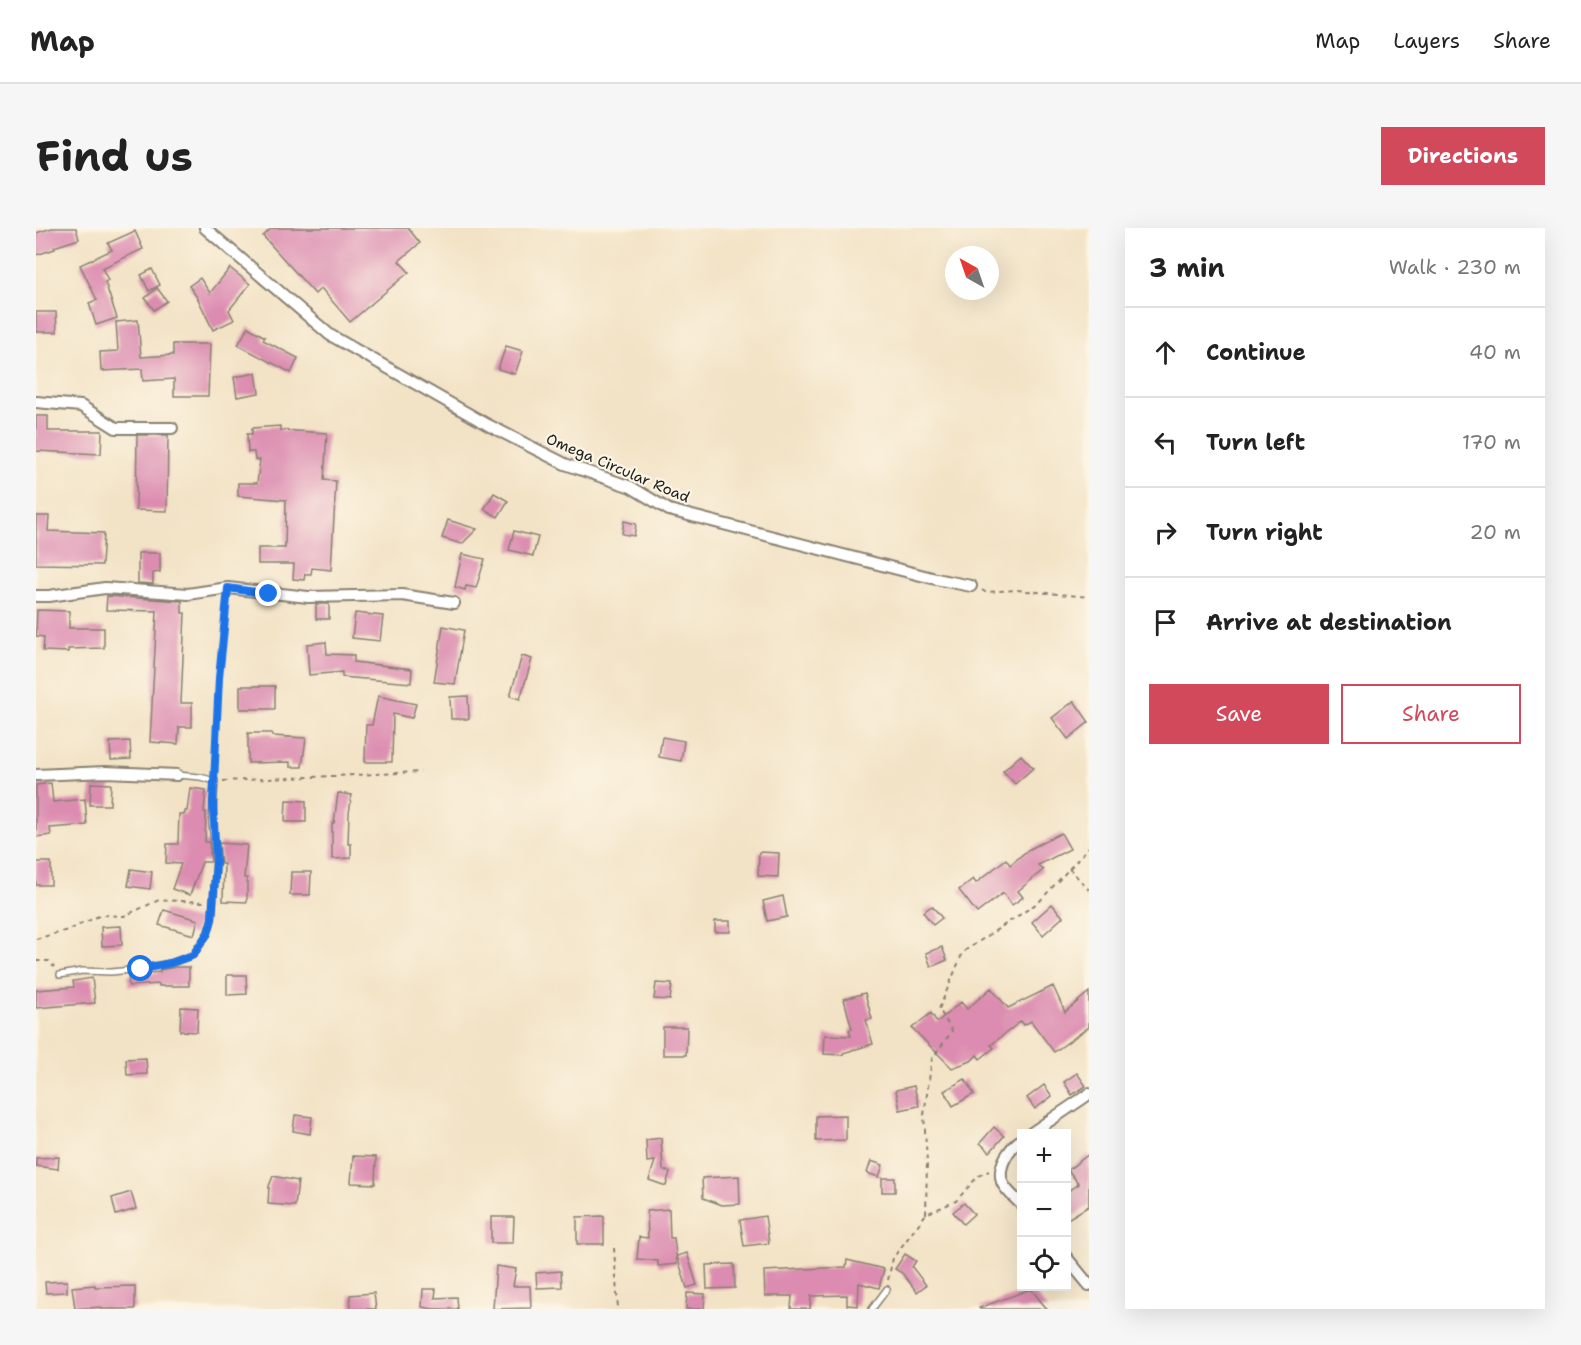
<!DOCTYPE html>
<html lang="en">
<head>
<meta charset="utf-8">
<style>
  body { margin:0; font-family:"Shantell Sans",sans-serif; background:#f6f6f6; color:#222 }
  .controls { position:absolute; right:18px; bottom:18px; display:grid; overflow:hidden; border-radius:0px; box-shadow:0 6px 24px #0002 }
  .controls button { width:54px; height:54px; display:grid; place-items:center; padding:0; border:0; border-bottom:2px solid #e0e0e0; background:#fff; color:#222; font:30px sans-serif }
  .compass { position:absolute; left:909px; top:18px; width:54px; height:54px; border-radius:50%; background:#fff; box-shadow:0 6px 24px #0002; rotate:320deg }
  .stop { position:absolute; width:18px; height:18px; margin:-14px; border:4px solid #1a73e8; border-radius:50%; background:#fff }
  .stop.end { background:#1a73e8; border-color:#fff; box-shadow:0 2px 6px #0008 }
  .list { margin:0; padding:0; list-style:none }
  h2 { display:flex; justify-content:space-between; align-items:center; height:78px; margin:0; padding:0 24px; font-size:26px }
  h2 small { font-size:20px; font-weight:400; color:#767676 }
  .list li { display:grid; grid-template-columns:39px 1fr auto; gap:18px; align-items:center; box-sizing:border-box; height:90px; padding:0 24px; border-top:2px solid #e0e0e0 }
  .list b { display:block; font-size:22px; white-space:nowrap }
  .list em { font-size:20px; font-style:normal; color:#767676 }
  .actions { display:flex; gap:12px; padding:18px 24px }
  .actions a { flex:1; padding:14px 0; border:2px solid #d1495b; border-radius:0px; text-align:center; font-size:21px; color:#d1495b }
  .actions .main { background:#d1495b; color:#fff }
  .icon { flex:none; width:33px; height:33px; fill:none; stroke:currentColor; stroke-width:2; stroke-linecap:round; stroke-linejoin:round }
  .map { position:relative; flex:none; width:1053px; height:1081px; overflow:hidden; border-radius:0px }
  header { display:flex; align-items:center; gap:36px; box-sizing:border-box; height:84px; padding:0 30px; background:#fff; border-bottom:2px solid #e0e0e0 }
  header strong { font-size:28px }
  nav { display:flex; gap:33px; margin-inline-start:auto; font-size:21px }
  .intro { display:flex; align-items:center; justify-content:space-between; box-sizing:border-box; height:144px; padding:0 36px }
  h1 { margin:0; font-size:42px }
  .button { padding:15px 27px; border-radius:0px; background:#d1495b; color:#fff; font-size:21px; font-weight:700 }
  main { display:flex; gap:36px; padding:0 36px }
  aside { flex:1; background:#fff; border-radius:0px; box-shadow:0 6px 24px #0002 }
  .map>svg:first-child { display:block }
  .building { fill:#dc8cb0 }
  .lines { fill:none; stroke-linecap:round; stroke-linejoin:round }
  .lane-casing { stroke:#888071; stroke-width:8 }
  .street-casing { stroke:#888071; stroke-width:14 }
  .path { stroke:#888071; stroke-width:2; stroke-dasharray:4.5 4.5; stroke-linecap:butt }
  .lane { stroke:#fff; stroke-width:5 }
  .street { stroke:#fff; stroke-width:10 }
  .route { stroke:#1a73e8; stroke-width:8 }
  .labels { text-anchor:middle; dominant-baseline:central; stroke-width:4.5; stroke-linejoin:round; paint-order:stroke }
  .street-label { font-size:15px; fill:#1c1c1c; stroke:#fcf5e5 }
</style>
</head>
<body>
<header>
<strong>Map</strong>
<nav><a>Map</a><a>Layers</a><a>Share</a></nav>
</header>
<div class="intro"><h1>Find us</h1><a class="button">Directions</a></div>
<main>
<div class="map">
<svg width="1053" height="1081" viewBox="0 0 1053 1081">
  <rect width="100%" height="100%" fill="#fcf5e5"/>
  <filter id="ink" filterUnits="userSpaceOnUse"><feTurbulence type="fractalNoise" baseFrequency=".0167" numOctaves="2"/><feDisplacementMap in="SourceGraphic" scale="12" xChannelSelector="R" yChannelSelector="G"/><feConvolveMatrix kernelMatrix="1 2 1 2 8 2 1 2 1" color-interpolation-filters="sRGB"/></filter>
  <filter id="wash" filterUnits="userSpaceOnUse"><feTurbulence type="fractalNoise" baseFrequency=".008" numOctaves="4" result="noise"/><feDisplacementMap in="SourceGraphic" scale="24" xChannelSelector="R" yChannelSelector="G"/><feGaussianBlur stdDeviation="1.35" result="paint"/><feColorMatrix in="noise" values="0 0 0 0 0 0 0 0 0 0 0 0 0 0 0 0 0 1.4 0 .05"/><feComposite in="paint" operator="in"/></filter>
  <g filter="url(#wash)">
    <rect width="100%" height="100%" fill="#f3e3c6"/>
    <g id="blocks">
      <g class="building">
        <polygon points="16,0 40,0 43,11 18,19 19,21 0,27 0,5"/>
        <polygon points="236,0 372,0 384,15 363,33 373,44 314,94 285,60 279,66 227,8"/>
        <polygon points="99,3 107,21 66,40 72,52 69,54 81,90 60,97 53,75 61,72 44,37 76,22 72,15"/>
        <polygon points="194,40 214,56 193,82 198,92 177,102 162,71 153,58 164,50 174,65"/>
        <polygon points="116,41 124,57 113,63 105,47"/>
        <polygon points="121,60 131,73 118,82 109,70"/>
        <polygon points="0,84 20,84 21,104 0,104"/>
        <polygon points="102,92 105,129 137,127 137,116 174,116 172,168 138,168 138,151 107,153 106,141 65,143 64,124 82,123 80,94"/>
        <polygon points="212,99 229,109 227,112 262,130 255,145 202,117"/>
        <polygon points="470,118 487,123 479,146 462,141"/>
        <polygon points="220,145 223,165 201,169 198,149"/>
        <polygon points="0,188 12,188 12,203 66,203 65,226 0,223"/>
        <polygon points="244,198 244,202 291,205 288,252 300,253 295,342 276,340 275,346 269,346 268,352 257,351 258,336 222,336 222,320 249,320 250,272 202,268 202,255 221,255 224,232 219,232 218,224 212,224 211,206 216,206 216,200"/>
        <polygon points="101,207 132,207 131,283 100,282"/>
        <polygon points="458,265 472,273 462,289 448,281"/>
        <polygon points="0,288 13,288 12,303 68,305 66,337 0,336"/>
        <polygon points="412,292 441,301 426,316 406,310"/>
        <polygon points="588,293 600,296 598,308 586,306"/>
        <polygon points="478,303 502,309 497,328 473,322"/>
        <polygon points="102,325 124,325 124,344 117,345 117,356 102,355"/>
        <polygon points="426,326 449,331 440,360 430,358 429,362 419,359"/>
        <polygon points="71,368 146,373 146,385 149,385 145,475 156,475 156,499 143,499 142,516 114,514 121,383 70,382"/>
        <rect x="280" y="376" width="13" height="15"/>
        <polygon points="1,382 33,383 33,400 68,400 68,420 32,421 32,424 7,423 8,409 0,408"/>
        <polygon points="319,385 347,388 344,413 316,410"/>
        <polygon points="407,398 428,402 419,456 398,454"/>
        <polygon points="290,414 291,426 318,427 318,434 376,441 375,455 306,449 306,444 273,447 271,416"/>
        <polygon points="486,428 496,431 484,471 474,468"/>
        <rect x="204" y="458" width="35" height="23"/>
        <polygon points="342,468 380,476 376,490 357,486 356,534 329,534 330,497 336,497"/>
        <polygon points="432,468 433,491 415,491 414,469"/>
        <polygon points="1038,473 1053,494 1032,511 1016,490"/>
        <polygon points="212,505 236,505 236,508 270,510 266,539 254,539 254,534 212,535"/>
        <polygon points="626,509 648,513 645,533 623,529"/>
        <polygon points="94,513 95,531 75,532 74,514"/>
        <polygon points="985,527 997,540 979,556 967,543"/>
        <polygon points="15,555 17,574 49,571 51,597 14,600 15,607 0,609 0,557"/>
        <polygon points="55,555 75,556 74,577 54,577"/>
        <polygon points="154,560 170,562 168,584 170,584 169,614 173,614 175,634 166,634 154,667 136,661 145,636 130,635 131,616 142,616 143,586 149,586 149,583 151,583"/>
        <polygon points="302,565 316,567 313,585 312,616 315,616 315,630 296,631 296,595 298,595"/>
        <polygon points="250,572 270,573 270,594 249,594"/>
        <polygon points="1025,605 1034,621 1002,637 1007,642 982,663 987,669 976,677 967,665 941,685 923,662 937,651 940,655 970,631 974,637 992,622"/>
        <polygon points="183,615 211,617 208,650 211,650 211,674 187,673 188,636 185,636"/>
        <polygon points="723,624 743,625 742,649 722,648"/>
        <rect x="0" y="634" width="15" height="23"/>
        <polygon points="95,641 116,644 114,661 92,658"/>
        <polygon points="255,644 275,644 274,667 254,667"/>
        <polygon points="747,668 751,689 731,693 727,673"/>
        <polygon points="1016,676 1027,689 1007,707 996,694"/>
        <polygon points="896,678 906,690 897,697 887,684"/>
        <polygon points="128,682 162,692 158,707 123,697"/>
        <rect x="679" y="693" width="15" height="11"/>
        <polygon points="85,698 86,717 66,718 65,699"/>
        <polygon points="906,719 911,732 895,739 890,725"/>
        <polygon points="140,739 153,739 153,758 123,758 123,756 93,758 92,747 124,744 124,742"/>
        <polygon points="191,747 210,747 211,766 191,767"/>
        <polygon points="56,750 59,775 0,780 0,762 38,759 37,753"/>
        <polygon points="620,755 636,756 634,772 618,771"/>
        <polygon points="1017,758 1029,784 1053,764 1053,799 1018,824 995,793 988,797 985,793 955,817 958,820 944,831 941,827 935,833 916,840 876,800 895,785 901,794 925,774 931,781 955,760 972,780"/>
        <polygon points="829,765 836,791 830,792 837,816 807,825 807,827 788,826 789,807 815,808 813,802 816,801 808,771"/>
        <polygon points="145,779 162,780 161,804 144,803"/>
        <polygon points="627,799 651,799 650,827 627,827"/>
        <polygon points="110,830 111,846 91,847 90,831"/>
        <polygon points="1041,845 1050,858 1036,867 1028,854"/>
        <polygon points="929,851 938,866 917,878 908,863"/>
        <polygon points="1008,857 1016,868 999,881 991,870"/>
        <polygon points="878,858 883,878 864,882 860,862"/>
        <polygon points="259,887 276,889 274,906 257,903"/>
        <polygon points="810,887 810,912 780,913 780,888"/>
        <polygon points="958,899 968,908 954,924 944,915"/>
        <polygon points="625,910 627,942 634,944 630,958 613,952 619,933 611,934 610,912"/>
        <polygon points="1053,926 1053,978 1030,992 1030,964 1043,956 1032,942"/>
        <polygon points="317,928 340,929 339,956 315,955"/>
        <polygon points="23,929 22,941 0,938 0,930"/>
        <polygon points="835,933 847,937 843,949 831,945"/>
        <polygon points="237,948 262,953 259,978 232,976 233,958"/>
        <polygon points="703,948 704,976 686,977 667,970 666,950"/>
        <rect x="846" y="950" width="13" height="14"/>
        <polygon points="95,964 100,981 80,987 76,970"/>
        <polygon points="928,975 938,986 927,996 917,984"/>
        <polygon points="633,981 634,1010 638,1010 641,1036 622,1038 622,1033 601,1031 603,1009 612,1010 611,983"/>
        <polygon points="568,988 568,1016 541,1016 541,989"/>
        <polygon points="729,988 733,1015 708,1018 704,992"/>
        <polygon points="455,989 478,989 477,1015 455,1015"/>
        <polygon points="651,1025 661,1057 651,1060 641,1028"/>
        <polygon points="869,1026 880,1033 876,1039 890,1057 881,1064 866,1045 859,1041"/>
        <polygon points="811,1032 848,1041 843,1060 823,1055 822,1078 811,1077 811,1067 775,1068 774,1081 755,1081 756,1068 729,1068 728,1043 810,1039"/>
        <polygon points="698,1036 699,1060 671,1061 670,1037"/>
        <polygon points="460,1038 480,1041 477,1058 494,1058 495,1080 457,1081"/>
        <polygon points="525,1043 526,1059 501,1060 500,1045"/>
        <polygon points="31,1053 31,1064 10,1065 9,1054"/>
        <polygon points="59,1057 59,1059 99,1058 99,1081 65,1081 65,1079 39,1081 36,1059"/>
        <polygon points="387,1061 400,1061 399,1070 421,1069 422,1081 397,1081 386,1079"/>
        <polygon points="995,1061 1011,1081 944,1081 943,1080"/>
        <polygon points="338,1065 340,1081 315,1081 314,1067"/>
        <polygon points="651,1065 669,1066 668,1081 650,1081"/>
      </g>
    </g>
  </g>
  <g filter="url(#ink)">
    <use href="#blocks" fill-opacity="0" stroke="#888071" stroke-width="1.5"/>
    <g class="lines">
      <defs>
        <g id="lane">
          <polyline points="24,747 46,743 75,744 105,741 135,735 157,727 172,705 176,691 180,634 176,595 179,553 164,549 141,547"/>
          <polyline points="836,1081 851,1061"/>
        </g>
        <g id="street">
          <polyline points="169,0 294,107 452,197 529,236 595,259 633,282 900,351 935,358"/>
          <polyline points="0,174 45,178 80,200 136,200"/>
          <polyline points="0,368 13,368 69,360 152,366 192,360 272,369 366,367 418,375"/>
          <polyline points="0,547 70,544 141,547"/>
          <polyline points="994,906 1053,866"/>
          <path d="M 986,911 C 973,920 961,938 966,954 C 969,962 980,971 986,977"/>
          <polyline points="1030,1029 1053,1057"/>
        </g>
      </defs>
      <use href="#lane" class="lane-casing"/>
      <use href="#street" class="street-casing"/>
      <g class="path">
        <polyline points="946,362 949,364 981,362 1053,369"/>
        <polyline points="180,543 183,450 191,372"/>
        <polyline points="187,553 385,544"/>
        <polyline points="1033,640 1053,662"/>
        <polyline points="0,711 32,702 65,687 88,688 123,672 169,674"/>
        <polyline points="0,733 13,733 18,739"/>
        <polyline points="890,986 891,933 888,887 896,831 916,803 903,781 927,724 1003,674 1053,619"/>
        <polyline points="578,1020 582,1081"/>
        <polyline points="852,1052 857,1030 890,986 920,973 942,948 953,943"/>
      </g>
      <use href="#lane" class="lane"/>
      <use href="#street" class="street"/>
    </g>
  </g>
  <g class="lines" filter="url(#ink)">
    <polyline class="route" points="105,741 135,735 157,727 172,705 176,691 180,634 177,575 183,450 192,360 233,366"/>
  </g>
  <g class="labels">
    <g class="street-label">
      <text transform="translate(582 240) rotate(23)">Omega Circular Road</text>
    </g>
  </g>
</svg>
<div class="controls">
<button>+</button>
<button>−</button>
<button><svg class="icon" aria-label="locate" viewBox="0 0 24 24"><circle cx="12" cy="12" r="6"/><path d="M12 2v4M12 18v4M2 12h4M18 12h4"/></svg></button>
</div>
<svg class="compass" viewBox="-18 -18 36 36"><path d="M0-13l5 13h-10z" fill="#e53935"/><path d="M0 13l5-13h-10z" fill="#767676"/></svg>
<div class="stop" style="left:105px;top:741px"></div>
<div class="stop end" style="left:233px;top:366px"></div>
</div>
<aside>
<h2>3 min<small>Walk · 230 m</small></h2>
<ul class="list">
<li><svg class="icon" aria-label="ahead" viewBox="0 0 24 24"><path d="M12 20V5M6 11l6-6 6 6"/></svg><div><b>Continue</b></div><em>40 m</em></li>
<li><svg class="icon" aria-label="left" viewBox="0 0 24 24"><path d="M17 20v-9H6M10 6l-5 5 5 5"/></svg><div><b>Turn left</b></div><em>170 m</em></li>
<li><svg class="icon" aria-label="right" viewBox="0 0 24 24"><path d="M7 20v-9h11M14 6l5 5-5 5"/></svg><div><b>Turn right</b></div><em>20 m</em></li>
<li><svg class="icon" aria-label="arrive" viewBox="0 0 24 24"><path d="M6 21V4h12l-3 4 3 4H6"/></svg><div><b>Arrive at destination</b></div></li>
</ul>
<div class="actions"><a class="main">Save</a><a>Share</a></div>
</aside>
</main>
</body>
</html>
